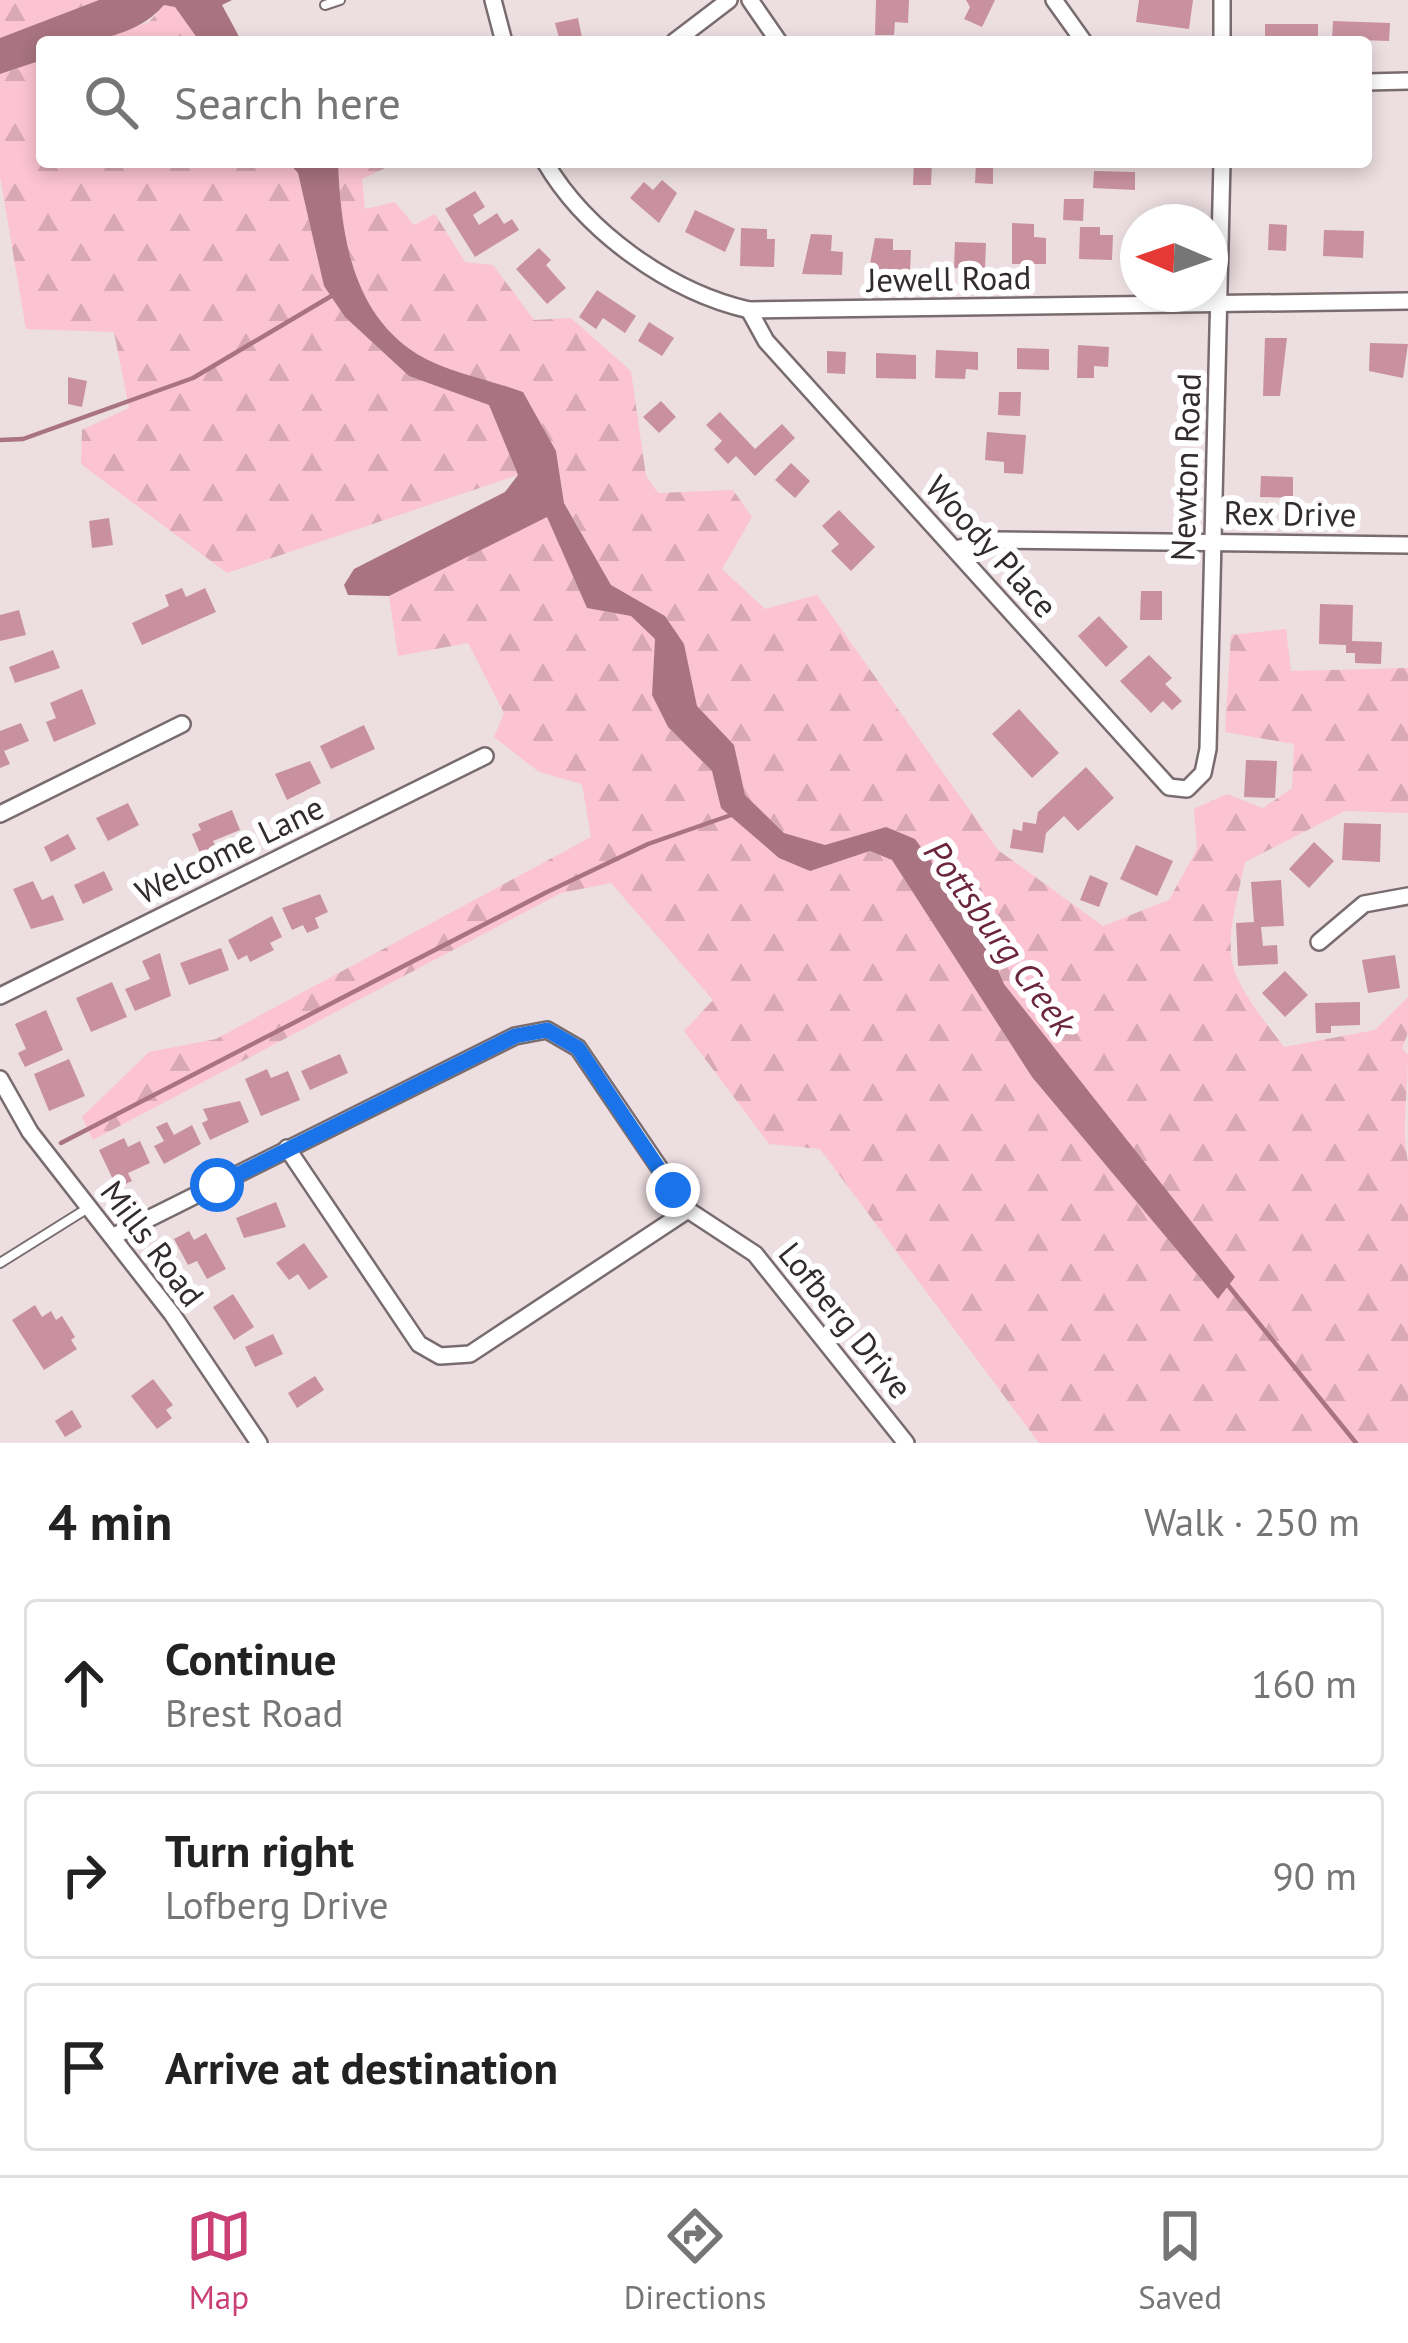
<!DOCTYPE html>
<html lang="en">
<head>
<meta charset="utf-8">
<style>
  body { margin:0; font-family:"PT Sans",sans-serif; background:#f2f2f2; color:#222 }
  .compass { position:absolute; left:1120px; top:204px; width:108px; height:108px; border-radius:50%; background:#fff; box-shadow:0 6px 18px #0003; rotate:272deg }
  .stop { position:absolute; width:36px; height:36px; margin:-27px; border:9px solid #1a73e8; border-radius:50%; background:#fff }
  .stop.end { background:#1a73e8; border-color:#fff; box-shadow:0 3px 12px #0008 }
  .list { margin:0; padding:0; list-style:none }
  h2 { display:flex; justify-content:space-between; align-items:center; height:156px; margin:0; padding:0 48px; font-size:51px }
  h2 small { font-size:39px; font-weight:400; color:#767676 }
  .list li { display:grid; grid-template-columns:78px 1fr auto; gap:36px; align-items:center; box-sizing:border-box; height:168px; margin:0 24px 24px; padding:0 24px; border:3px solid #e0e0e0; border-radius:12px }
  .list b { display:block; font-size:45px; white-space:nowrap }
  .list p { margin:0; font-size:39px; white-space:nowrap; color:#767676 }
  .list em { font-size:39px; font-style:normal; color:#767676 }
  .icon { flex:none; width:66px; height:66px; fill:none; stroke:currentColor; stroke-width:2; stroke-linecap:round; stroke-linejoin:round }
  .map { position:relative; flex:none; width:1408px; height:1443px; overflow:hidden }
  .search { position:absolute; background:#fff; box-shadow:0 6px 18px #0003; left:36px; right:36px; top:36px; height:132px; display:flex; align-items:center; gap:30px; box-sizing:border-box; padding:0 42px; border-radius:12px; color:#767676; font-size:45px }
  .sheet { height:732px; background:#fff }
  nav { display:flex; justify-content:space-around; align-items:center; box-sizing:border-box; height:168px; border-top:3px solid #e0e0e0; background:#fff; font-size:33px; color:#767676 }
  nav a { display:grid; justify-items:center; gap:6px }
  nav .on { color:#ca3f74 }
  .map>svg:first-child { display:block }
  .forest { fill:url(#forest-firs) }
  .water { fill:#a97381 }
  .lines { fill:none; stroke-linecap:round; stroke-linejoin:round }
  .stream { stroke:#a97381; stroke-width:4.5 }
  .building { fill:#c991a0 }
  .service-casing { stroke:#796c6f; stroke-width:12 }
  .minor-casing { stroke:#796c6f; stroke-width:20 }
  .service { stroke:#fff; stroke-width:8 }
  .minor { stroke:#fff; stroke-width:15 }
  .route { stroke:#1a73e8; stroke-width:15 }
  .labels { text-anchor:middle; dominant-baseline:central; stroke-width:12; stroke-linejoin:round; paint-order:stroke }
  .street-label { font-size:33px; fill:#322c2e; stroke:#fff }
  .water-label { font-size:36px; font-style:italic; fill:#6b263e; stroke:#fff }
</style>
</head>
<body>
<div class="map">
<svg width="1408" height="1443" viewBox="0 0 1408 1443">
  <defs>
    <pattern id="forest-firs" width="22" height="20" patternUnits="userSpaceOnUse" patternTransform="scale(3)"><rect width="22" height="20" fill="#fcc3d2"/><path d="M5 1l3.5 6h-7zM16 11l3.5 6h-7z" fill="#d8a8b5"/></pattern>
  </defs>
  <rect width="100%" height="100%" fill="#ecdee1"/>
  <g class="forest">
    <polygon points="0,0 99,0 0,38"/>
    <polygon points="164,5 175,7 200,42 93,42 149,22"/>
    <polygon points="42,60 42,162 288,162 298,173 324,286 345,317 409,376 489,405 518,475 227,573 81,464 82,430 129,408 114,332 26,329 0,176 0,74"/>
    <path d="M 338,162 L 398,162 L 362,179 L 365,209 L 395,202 L 414,225 L 435,214 L 465,262 L 493,265 L 534,320 L 571,318 L 631,371 L 646,476 L 658,493 L 733,490 L 752,517 L 722,569 L 765,609 L 817,595 L 998,850 L 1103,926 L 1169,900 L 1197,849 L 1194,809 L 1227,794 L 1263,808 L 1292,788 L 1294,744 L 1225,732 L 1231,635 L 1286,629 L 1291,671 L 1408,668 L 1408,813 L 1345,811 L 1245,862 C 1222,965 1221,964 1284,1047 L 1375,1030 L 1408,997 L 1408,1033 L 1402,1048 L 1408,1055 C 1408,1091 1401,1129 1408,1162 L 1408,1443 L 1039,1443 L 820,1149 L 769,1144 L 684,1031 L 713,1000 L 611,883 L 561,893 L 93,1140 L 82,1117 L 149,1052 L 216,1039 L 591,837 L 582,784 L 539,772 L 494,737 L 504,713 L 468,643 L 398,656 L 389,596 L 547,516 L 587,608 L 631,616 L 655,639 L 652,695 L 668,727 L 712,771 L 722,808 L 809,871 L 870,851 L 892,860 L 1032,1077 L 1218,1299 L 1004,984 L 982,932 L 886,827 L 825,845 L 784,833 L 745,795 L 734,745 L 697,706 L 684,644 L 665,616 L 611,585 L 564,502 L 556,451 L 523,392 C 491,380 446,373 417,354 C 351,312 341,232 338,162 Z"/>
  </g>
  <g class="water">
    <path d="M 99,0 L 232,0 L 222,5 L 242,42 L 200,42 L 175,7 L 164,5 C 133,40 87,42 42,42 L 42,60 L 0,74 L 0,38 Z"/>
    <path d="M 288,162 L 338,162 C 341,233 351,312 417,354 C 446,372 491,380 523,392 L 556,451 L 564,503 L 611,585 L 665,616 L 684,644 L 697,706 L 734,745 L 745,795 L 784,833 L 825,845 L 886,827 L 915,839 L 982,932 L 1004,984 L 1235,1277 L 1218,1299 L 1032,1077 L 892,860 L 870,851 L 810,871 L 779,858 L 721,808 L 712,771 L 668,727 L 652,695 L 655,639 L 631,616 L 587,608 L 547,517 L 389,596 L 348,595 L 344,585 L 354,569 L 505,492 L 518,475 L 489,405 L 409,376 L 345,317 L 324,286 L 298,173 Z"/>
  </g>
  <g class="lines">
    <g class="stream">
      <polyline points="0,440 23,439 193,378 333,295"/>
      <polyline points="61,1143 547,892 648,844 734,814"/>
      <polyline points="1227,1284 1356,1443"/>
    </g>
  </g>
  <g class="building">
    <polygon points="876,0 909,0 908,23 895,22 894,35 875,35"/>
    <polygon points="966,0 995,0 982,27 964,19 970,7"/>
    <polygon points="1139,0 1193,0 1189,29 1136,22"/>
    <polygon points="578,18 583,42 560,42 555,23"/>
    <polygon points="1333,21 1390,23 1389,41 1332,39"/>
    <rect x="1265" y="24" width="53" height="18"/>
    <polygon points="914,162 932,162 931,185 913,185"/>
    <polygon points="976,163 993,163 993,184 975,183"/>
    <polygon points="1094,171 1135,172 1135,190 1093,188"/>
    <polygon points="662,180 677,193 659,223 630,198 644,182 653,190"/>
    <polygon points="475,191 485,207 473,215 479,225 497,213 504,224 512,219 519,230 475,257 445,209"/>
    <polygon points="1064,199 1084,199 1083,221 1063,220"/>
    <polygon points="695,210 735,229 725,252 685,232"/>
    <polygon points="1012,223 1034,224 1034,237 1046,238 1046,264 1012,264"/>
    <polygon points="1269,224 1287,225 1286,251 1268,250"/>
    <polygon points="1080,227 1100,227 1100,235 1113,235 1112,260 1079,259"/>
    <polygon points="741,228 767,229 767,239 775,239 774,267 740,266"/>
    <polygon points="1324,230 1364,231 1363,258 1323,256"/>
    <polygon points="811,234 832,235 831,251 843,252 842,275 802,274"/>
    <polygon points="875,238 893,239 893,250 911,250 910,270 869,269"/>
    <polygon points="955,242 986,243 985,269 954,268"/>
    <polygon points="539,248 551,260 546,265 566,288 547,304 516,269"/>
    <polygon points="597,290 636,316 625,333 603,318 596,329 579,317"/>
    <polygon points="649,322 674,338 662,356 638,341"/>
    <polygon points="1265,338 1287,338 1280,396 1263,396"/>
    <polygon points="1370,343 1408,344 1403,378 1369,371"/>
    <polygon points="1078,345 1109,347 1108,367 1094,366 1094,378 1077,378"/>
    <polygon points="1017,348 1049,349 1049,370 1017,369"/>
    <polygon points="936,350 978,352 978,370 966,369 965,379 935,378"/>
    <polygon points="827,351 846,352 845,374 827,373"/>
    <polygon points="876,353 916,355 916,379 876,378"/>
    <polygon points="68,377 87,381 82,407 68,404"/>
    <polygon points="999,392 1021,392 1020,416 998,415"/>
    <polygon points="661,401 676,417 659,433 643,417"/>
    <polygon points="720,412 755,449 782,424 795,438 755,476 736,456 728,464 714,449 722,441 706,425"/>
    <polygon points="987,432 1026,435 1023,474 1004,473 1004,462 985,460"/>
    <polygon points="791,463 810,481 795,498 775,480"/>
    <polygon points="1261,476 1293,477 1293,498 1260,497"/>
    <polygon points="839,510 875,547 851,571 831,551 839,544 822,526"/>
    <polygon points="109,518 113,545 92,548 89,521"/>
    <polygon points="182,588 186,597 205,588 216,612 142,645 132,623 169,606 165,595"/>
    <polygon points="1141,591 1162,591 1162,620 1140,620"/>
    <polygon points="1320,604 1353,605 1352,641 1382,642 1381,664 1355,663 1355,653 1346,653 1346,645 1319,644"/>
    <polygon points="19,610 26,635 0,641 0,615"/>
    <polygon points="1099,616 1128,647 1106,667 1078,636"/>
    <polygon points="53,650 60,668 15,683 9,667"/>
    <polygon points="1149,655 1172,678 1165,684 1182,701 1172,710 1163,701 1151,713 1120,681"/>
    <polygon points="82,689 96,724 54,742 46,722 56,718 50,703"/>
    <polygon points="1019,709 1059,753 1032,778 992,734"/>
    <polygon points="21,723 29,741 4,751 10,764 0,768 0,731"/>
    <polygon points="364,725 375,749 331,769 320,746"/>
    <polygon points="1246,760 1277,761 1275,798 1244,797"/>
    <polygon points="310,761 321,783 287,800 275,774"/>
    <polygon points="1086,767 1114,798 1078,831 1064,816 1046,833 1043,853 1010,848 1013,829 1022,831 1023,822 1036,824 1038,812"/>
    <polygon points="128,803 139,825 108,841 96,818"/>
    <polygon points="232,810 240,830 213,841 218,851 202,858 192,834 201,830 198,824"/>
    <polygon points="1344,823 1381,824 1380,862 1342,860"/>
    <polygon points="68,834 76,849 51,862 44,847"/>
    <polygon points="1314,842 1334,861 1309,888 1289,869"/>
    <polygon points="1136,845 1173,861 1157,896 1120,879"/>
    <polygon points="104,871 113,890 83,904 74,885"/>
    <polygon points="1090,875 1108,883 1099,907 1080,900"/>
    <polygon points="1281,880 1284,926 1261,927 1263,946 1277,945 1278,964 1238,966 1236,923 1254,922 1251,882"/>
    <polygon points="33,881 42,900 53,895 64,920 31,929 13,889"/>
    <polygon points="320,894 328,912 315,918 319,928 307,933 303,925 292,930 282,908"/>
    <polygon points="272,916 282,937 270,943 274,950 250,962 247,955 238,960 228,940"/>
    <polygon points="221,948 229,970 189,985 180,963"/>
    <polygon points="160,953 171,996 135,1011 125,989 150,979 142,961"/>
    <polygon points="1395,955 1400,988 1368,993 1362,960"/>
    <polygon points="1285,971 1308,995 1285,1017 1262,993"/>
    <polygon points="112,982 127,1017 91,1032 76,998"/>
    <polygon points="1360,1002 1360,1025 1331,1026 1331,1033 1316,1033 1315,1003"/>
    <polygon points="46,1010 63,1050 25,1067 18,1053 26,1049 15,1024"/>
    <polygon points="340,1054 348,1073 310,1090 301,1071"/>
    <polygon points="69,1059 85,1096 49,1111 34,1074"/>
    <polygon points="267,1069 271,1078 288,1071 300,1100 261,1116 245,1079"/>
    <polygon points="240,1101 249,1122 210,1140 202,1123 208,1120 203,1109"/>
    <polygon points="167,1122 174,1135 192,1125 201,1144 164,1164 154,1146 164,1141 156,1127"/>
    <polygon points="124,1138 128,1147 140,1141 150,1163 128,1173 132,1181 117,1188 99,1150"/>
    <polygon points="276,1202 286,1227 244,1238 236,1218"/>
    <polygon points="189,1231 194,1240 206,1233 226,1269 207,1279 197,1261 188,1265 174,1239"/>
    <polygon points="304,1243 328,1277 309,1290 298,1274 289,1280 276,1263"/>
    <polygon points="233,1294 254,1327 234,1340 213,1307"/>
    <polygon points="35,1305 42,1317 51,1311 56,1320 62,1316 75,1337 71,1340 77,1349 44,1370 12,1320"/>
    <polygon points="273,1334 283,1354 255,1367 245,1347"/>
    <polygon points="315,1376 324,1390 297,1408 288,1393"/>
    <polygon points="153,1379 173,1405 166,1410 172,1418 157,1429 131,1396"/>
    <polygon points="72,1410 82,1427 65,1437 55,1421"/>
  </g>
  <g class="lines">
    <defs>
      <g id="service">
        <polyline points="325,5 340,0"/>
        <polyline points="0,1263 88,1208"/>
      </g>
      <g id="minor">
        <polyline points="493,0 504,42"/>
        <polyline points="750,0 779,42"/>
        <polyline points="1054,0 1084,42"/>
        <polyline points="1222,0 1222,42"/>
        <polyline points="674,42 729,0"/>
        <polyline points="1366,82 1408,81"/>
        <path d="M 545,162 C 586,232 670,292 749,310 L 1408,301"/>
        <polyline points="749,310 766,341 1169,787 1187,789 1203,773 1208,749 1222,162"/>
        <polyline points="955,549 994,540 1408,545"/>
        <polyline points="0,814 182,724"/>
        <polyline points="1319,942 1364,904 1408,896"/>
        <polyline points="0,996 485,756"/>
        <polyline points="0,1079 30,1132 172,1314 259,1443"/>
        <polyline points="287,1148 419,1344 440,1356 470,1354 688,1210"/>
        <polyline points="114,1236 515,1036 547,1030 578,1048 688,1210 755,1254 906,1443"/>
      </g>
    </defs>
    <use href="#service" class="service-casing"/>
    <use href="#minor" class="minor-casing"/>
    <use href="#service" class="service"/>
    <use href="#minor" class="minor"/>
  </g>
  <g class="lines">
    <polyline class="route" points="217,1185 515,1036 547,1030 578,1048 673,1190"/>
  </g>
  <g class="labels">
    <g class="street-label">
      <text transform="translate(949 278) rotate(-1)">Jewell Road</text>
      <text transform="translate(1185 467) rotate(-88)">Newton Road</text>
      <text transform="translate(1290 513) rotate(1)">Rex Drive</text>
      <text transform="translate(992 546) rotate(48)">Woody Place</text>
      <text transform="translate(229 849) rotate(-26)">Welcome Lane</text>
      <text transform="translate(153 1243) rotate(53)">Mills Road</text>
      <text transform="translate(846 1320) rotate(51)">Lofberg Drive</text>
    </g>
    <g class="water-label">
      <text transform="translate(1001 937) rotate(54)">Pottsburg Creek</text>
    </g>
  </g>
</svg>
<svg class="compass" viewBox="-18 -18 36 36"><path d="M0-13l5 13h-10z" fill="#e53935"/><path d="M0 13l5-13h-10z" fill="#767676"/></svg>
<div class="stop" style="left:217px;top:1185px"></div>
<div class="stop end" style="left:673px;top:1190px"></div>
<div class="search"><svg class="icon" aria-label="search" viewBox="0 0 24 24"><circle cx="10" cy="10" r="6"/><path d="M15 15l6 6"/></svg>Search here</div>
</div>
<section class="sheet">
<h2>4 min<small>Walk · 250 m</small></h2>
<ul class="list">
<li><svg class="icon" aria-label="ahead" viewBox="0 0 24 24"><path d="M12 20V5M6 11l6-6 6 6"/></svg><div><b>Continue</b><p>Brest Road</p></div><em>160 m</em></li>
<li><svg class="icon" aria-label="right" viewBox="0 0 24 24"><path d="M7 20v-9h11M14 6l5 5-5 5"/></svg><div><b>Turn right</b><p>Lofberg Drive</p></div><em>90 m</em></li>
<li><svg class="icon" aria-label="arrive" viewBox="0 0 24 24"><path d="M6 21V4h12l-3 4 3 4H6"/></svg><div><b>Arrive at destination</b></div></li>
</ul>
</section>
<nav>
<a class="on"><svg class="icon" aria-label="map" viewBox="0 0 24 24"><path d="M3 6l6-2 6 2 6-2v14l-6 2-6-2-6 2zM9 4v14M15 6v14"/></svg>Map</a>
<a><svg class="icon" aria-label="directions" viewBox="0 0 24 24"><path d="M12 3l9 9-9 9-9-9zM9 14v-3h6M13 9l2 2-2 2"/></svg>Directions</a>
<a><svg class="icon" aria-label="saved" viewBox="0 0 24 24"><path d="M7 4h10v16l-5-4-5 4z"/></svg>Saved</a>
</nav>
</body>
</html>
